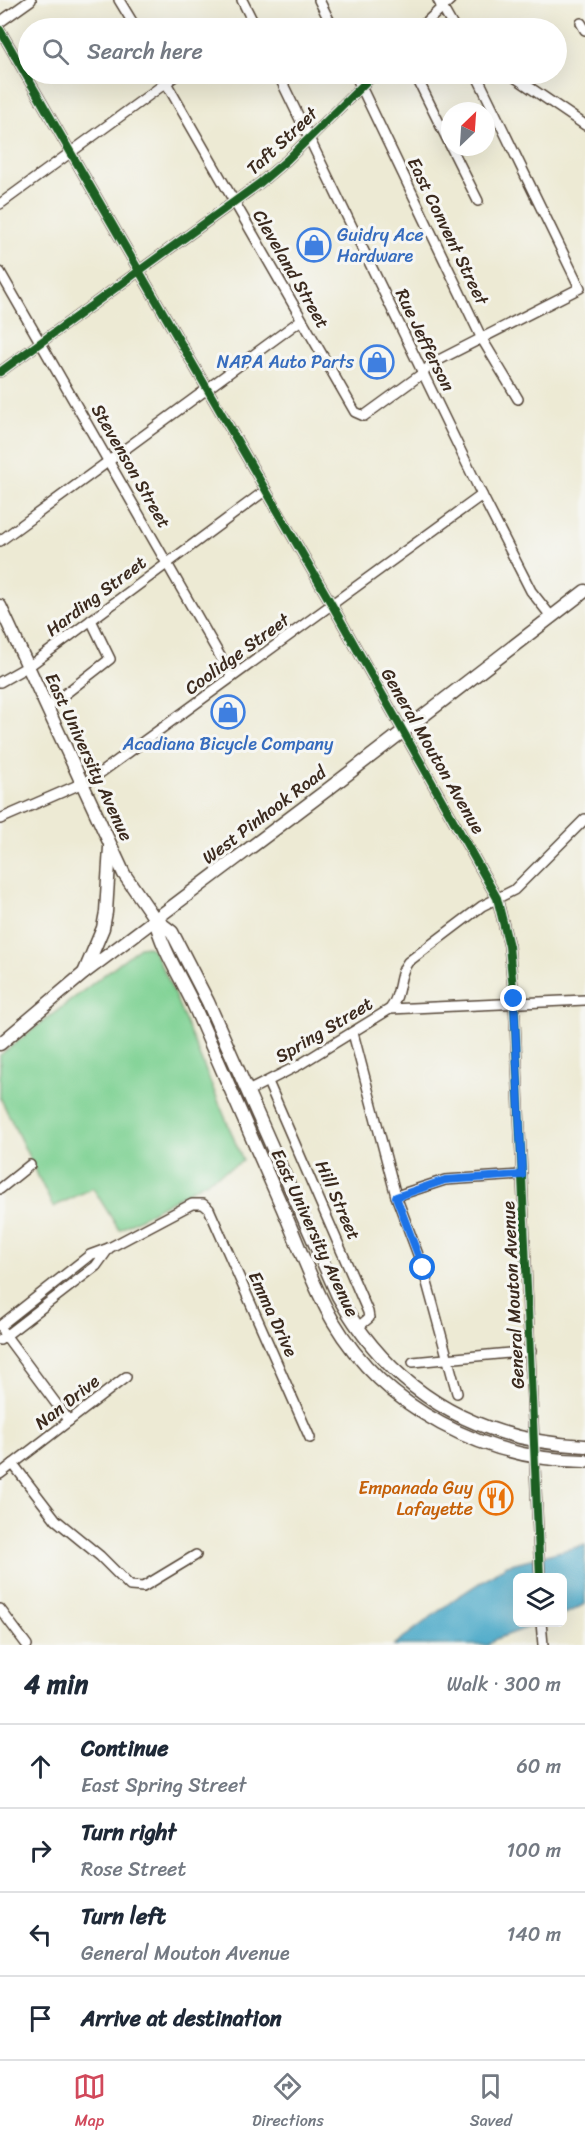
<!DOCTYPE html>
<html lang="en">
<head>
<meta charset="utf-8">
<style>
  body { margin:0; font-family:Sriracha,sans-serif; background:#f2f2f3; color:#1f2937 }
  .controls { position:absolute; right:18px; bottom:18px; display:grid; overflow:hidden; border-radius:9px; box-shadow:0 6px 24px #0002 }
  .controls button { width:54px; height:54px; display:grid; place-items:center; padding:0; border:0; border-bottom:2px solid #e0e1e3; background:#fff; color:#1f2937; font:30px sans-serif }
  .compass { position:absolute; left:441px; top:102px; width:54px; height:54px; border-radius:50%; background:#fff; box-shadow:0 6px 24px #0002; rotate:25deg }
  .stop { position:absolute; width:18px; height:18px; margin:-14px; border:4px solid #1a73e8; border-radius:50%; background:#fff }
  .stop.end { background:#1a73e8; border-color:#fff; box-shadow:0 2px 6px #0008 }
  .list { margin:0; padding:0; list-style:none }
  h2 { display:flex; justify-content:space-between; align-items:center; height:78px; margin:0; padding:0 24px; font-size:26px }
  h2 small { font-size:20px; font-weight:400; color:#747a83 }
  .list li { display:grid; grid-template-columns:39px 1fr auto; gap:18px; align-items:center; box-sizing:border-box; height:84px; padding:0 24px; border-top:2px solid #e0e1e3 }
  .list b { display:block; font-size:22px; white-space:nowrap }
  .list p { margin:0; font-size:20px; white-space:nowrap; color:#747a83 }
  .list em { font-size:20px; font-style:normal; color:#747a83 }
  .icon { flex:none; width:33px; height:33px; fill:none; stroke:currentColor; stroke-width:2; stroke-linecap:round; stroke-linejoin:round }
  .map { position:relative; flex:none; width:585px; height:1645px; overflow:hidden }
  .search { position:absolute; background:#fff; box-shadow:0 6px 24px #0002; left:18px; right:18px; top:18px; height:66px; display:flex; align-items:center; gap:15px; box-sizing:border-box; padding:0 21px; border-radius:33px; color:#747a83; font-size:22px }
  .sheet { height:414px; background:#fff }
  nav { display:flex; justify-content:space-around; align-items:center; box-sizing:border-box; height:84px; border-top:2px solid #e0e1e3; background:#fff; font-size:16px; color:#747a83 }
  nav a { display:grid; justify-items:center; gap:3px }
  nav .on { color:#d1495b }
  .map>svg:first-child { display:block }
  .green { fill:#7ed193; stroke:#5c7e58; stroke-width:1.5 }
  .water { fill:#49a8c8; stroke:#426973; stroke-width:1.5 }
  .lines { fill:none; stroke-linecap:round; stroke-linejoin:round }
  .minor-casing { stroke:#564739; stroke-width:12 }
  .major-casing { stroke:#564739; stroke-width:15 }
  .minor { stroke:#fff; stroke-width:9 }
  .major { stroke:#fff; stroke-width:12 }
  .cycleway-casing { stroke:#f6f6f2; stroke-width:11 }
  .cycleway { stroke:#1b5e20; stroke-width:8 }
  .route { stroke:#1a73e8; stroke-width:8 }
  .labels { text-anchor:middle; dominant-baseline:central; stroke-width:6; stroke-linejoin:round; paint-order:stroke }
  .street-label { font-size:18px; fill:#3b2a1e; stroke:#f6f6f2 }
  .shop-label { font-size:18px; fill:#366cbe; stroke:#f6f6f2; text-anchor:start }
  .food-label { font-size:18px; fill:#c56008; stroke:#f6f6f2; text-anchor:end }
</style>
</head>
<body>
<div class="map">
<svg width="585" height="1645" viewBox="0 0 585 1645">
  <rect width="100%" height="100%" fill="#f6f6f2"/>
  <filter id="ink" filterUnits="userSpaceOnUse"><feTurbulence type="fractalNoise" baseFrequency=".0167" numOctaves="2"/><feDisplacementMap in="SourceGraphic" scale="12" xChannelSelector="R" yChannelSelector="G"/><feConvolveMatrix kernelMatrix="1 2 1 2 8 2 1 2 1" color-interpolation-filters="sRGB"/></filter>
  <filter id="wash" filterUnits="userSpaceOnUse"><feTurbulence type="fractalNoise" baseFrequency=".008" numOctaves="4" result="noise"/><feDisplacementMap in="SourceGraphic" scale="24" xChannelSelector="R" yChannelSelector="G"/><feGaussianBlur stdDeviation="1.35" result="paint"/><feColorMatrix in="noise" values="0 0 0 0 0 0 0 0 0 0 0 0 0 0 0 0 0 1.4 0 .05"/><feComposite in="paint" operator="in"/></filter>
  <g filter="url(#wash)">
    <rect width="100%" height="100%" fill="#edead4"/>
    <polygon class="green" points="147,946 153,950 167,977 243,1161 119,1230 93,1188 53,1207 0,1097 0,1055 140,947"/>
    <polygon class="water" points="585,1545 585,1604 563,1615 562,1578 518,1578 518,1622 541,1623 496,1639 488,1645 394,1645 456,1598 507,1565"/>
  </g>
  <g filter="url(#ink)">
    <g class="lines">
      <defs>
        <g id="minor">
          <polyline points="119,0 136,28"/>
          <polyline points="242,0 256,28"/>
          <polyline points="319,0 333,28"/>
          <polyline points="438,0 454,28"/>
          <polyline points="0,22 31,0"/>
          <polyline points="581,23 585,30"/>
          <polyline points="240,28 251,20"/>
          <polyline points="420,28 450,0"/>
          <polyline points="0,30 332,605 497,898 509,946 514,999 540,1578"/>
          <polyline points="161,74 355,412 364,416 419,376 433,363 580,288 476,74"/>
          <polyline points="278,74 482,495 531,591 550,615"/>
          <polyline points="355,74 482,339 518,399"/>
          <polyline points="415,74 450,145"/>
          <polyline points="510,74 585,125"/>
          <polyline points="451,147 478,201"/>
          <polyline points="0,204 178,74"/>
          <polyline points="0,272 232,677"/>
          <polyline points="0,372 260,183 287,160 374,74"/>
          <polyline points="0,541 301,320"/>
          <polyline points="0,682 32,664 266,490"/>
          <polyline points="47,708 110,659 91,620"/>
          <polyline points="0,819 92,779 482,495"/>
          <polyline points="390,1009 585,1000"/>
          <polyline points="353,1033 396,1196 423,1268 457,1393"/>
          <polyline points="268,1082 368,1312 369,1318 357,1328"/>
          <path d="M 248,1091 L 299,1065 L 390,1009 C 402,994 397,976 408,962 L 482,906 L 514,890 L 585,819"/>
          <polyline points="0,1189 30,1165"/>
          <polyline points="396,1196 445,1180 522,1175"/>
          <polyline points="0,1326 90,1255 109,1248 192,1204 203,1204 209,1209 310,1438"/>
          <polyline points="3,1332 69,1421"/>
          <polyline points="0,1340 96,1266 109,1248"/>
          <polyline points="413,1362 531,1351"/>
          <polyline points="13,1464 56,1520 100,1556 130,1586 143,1587 196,1555"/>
          <polyline points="0,1474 126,1377"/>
          <polyline points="0,1609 27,1645"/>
          <polyline points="541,1622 543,1645"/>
        </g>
        <g id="major">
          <path d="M 0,606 L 124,874 L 155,919 L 172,932 L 208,1002 L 338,1296 C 392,1392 475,1441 585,1446"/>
          <path d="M 155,919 C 162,950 182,979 195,1008 C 223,1072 251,1136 279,1200 C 297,1240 311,1283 333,1321 C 385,1409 485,1460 585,1461"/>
          <polyline points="84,973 103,928 106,912 110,847"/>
          <polyline points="0,1044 84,973 327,790 585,591"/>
        </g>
      </defs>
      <use href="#minor" class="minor-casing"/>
      <use href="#major" class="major-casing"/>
      <use href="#minor" class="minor"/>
      <use href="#major" class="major"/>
      <defs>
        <g id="cycleway">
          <polyline points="0,30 332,605 497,898 509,946 514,999 540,1578"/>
          <polyline points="0,372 260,183 287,160 374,74"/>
        </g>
      </defs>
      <use href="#cycleway" class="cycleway-casing"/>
      <use href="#cycleway" class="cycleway"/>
    </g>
  </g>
  <g class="lines" filter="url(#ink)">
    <polyline class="route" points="423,1268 396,1197 445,1180 522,1175 514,999"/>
  </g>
  <defs>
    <symbol id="shop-ring" viewBox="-11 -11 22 22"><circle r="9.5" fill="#f6f6f2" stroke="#3f7fe0" stroke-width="1.5"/><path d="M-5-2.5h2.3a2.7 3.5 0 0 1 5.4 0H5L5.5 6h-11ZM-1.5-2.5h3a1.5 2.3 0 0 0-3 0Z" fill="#3f7fe0"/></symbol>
    <symbol id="restaurant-ring" viewBox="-11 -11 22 22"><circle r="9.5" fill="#f6f6f2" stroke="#e8710a" stroke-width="1.5"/><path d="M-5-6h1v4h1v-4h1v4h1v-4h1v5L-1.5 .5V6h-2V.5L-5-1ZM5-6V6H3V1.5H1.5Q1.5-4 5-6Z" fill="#e8710a"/></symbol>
  </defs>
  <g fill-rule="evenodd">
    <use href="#shop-ring" x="295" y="226" width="38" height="38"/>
    <use href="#shop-ring" x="358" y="343" width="38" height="38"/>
    <use href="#shop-ring" x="209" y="693" width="38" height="38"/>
    <use href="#restaurant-ring" x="477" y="1479" width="38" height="38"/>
  </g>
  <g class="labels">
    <g class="street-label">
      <text transform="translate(282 141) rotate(-43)">Taft Street</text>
      <text transform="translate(448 231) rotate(64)">East Convent Street</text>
      <text transform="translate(291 269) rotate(60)">Cleveland Street</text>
      <text transform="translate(425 340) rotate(64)">Rue Jefferson</text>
      <text transform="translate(131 466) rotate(60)">Stevenson Street</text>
      <text transform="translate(96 596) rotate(-37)">Harding Street</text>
      <text transform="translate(237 654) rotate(-36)">Coolidge Street</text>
      <text transform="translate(433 751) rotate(60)">General Mouton Avenue</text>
      <text transform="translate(89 757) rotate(65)">East University Avenue</text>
      <text transform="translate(264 815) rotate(-37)">West Pinhook Road</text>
      <text transform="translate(324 1030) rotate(-31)">Spring Street</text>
      <text transform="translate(338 1200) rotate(66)">Hill Street</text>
      <text transform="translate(315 1233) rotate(65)">East University Avenue</text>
      <text transform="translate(513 1295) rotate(-93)">General Mouton Avenue</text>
      <text transform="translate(273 1314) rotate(65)">Emma Drive</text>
      <text transform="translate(67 1402) rotate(-38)">Nan Drive</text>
    </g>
    <g class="shop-label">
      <text x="337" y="235">Guidry Ace<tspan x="337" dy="21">Hardware</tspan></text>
      <text x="354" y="362" text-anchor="end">NAPA Auto Parts</text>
      <text x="228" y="744" text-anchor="middle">Acadiana Bicycle Company</text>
    </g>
    <g class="food-label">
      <text x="473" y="1488">Empanada Guy<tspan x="473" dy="21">Lafayette</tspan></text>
    </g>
  </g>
</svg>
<div class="controls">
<button><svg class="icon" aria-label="layers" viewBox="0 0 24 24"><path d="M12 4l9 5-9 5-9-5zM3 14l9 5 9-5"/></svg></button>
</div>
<svg class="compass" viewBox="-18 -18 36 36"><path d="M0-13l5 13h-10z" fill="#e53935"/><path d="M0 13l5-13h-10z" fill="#747a83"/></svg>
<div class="stop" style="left:423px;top:1268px"></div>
<div class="stop end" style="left:514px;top:999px"></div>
<div class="search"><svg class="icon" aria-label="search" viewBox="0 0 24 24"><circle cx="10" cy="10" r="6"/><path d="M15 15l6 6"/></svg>Search here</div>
</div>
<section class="sheet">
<h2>4 min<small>Walk · 300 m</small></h2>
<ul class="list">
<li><svg class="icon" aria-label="ahead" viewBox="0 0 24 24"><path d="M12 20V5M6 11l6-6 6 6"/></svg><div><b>Continue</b><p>East Spring Street</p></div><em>60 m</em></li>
<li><svg class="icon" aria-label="right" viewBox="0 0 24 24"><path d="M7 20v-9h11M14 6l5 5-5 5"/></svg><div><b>Turn right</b><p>Rose Street</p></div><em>100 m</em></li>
<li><svg class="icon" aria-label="left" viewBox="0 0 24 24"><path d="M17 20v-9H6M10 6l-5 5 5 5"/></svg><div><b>Turn left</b><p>General Mouton Avenue</p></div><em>140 m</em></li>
<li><svg class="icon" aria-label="arrive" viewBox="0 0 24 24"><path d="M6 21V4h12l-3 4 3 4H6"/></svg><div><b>Arrive at destination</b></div></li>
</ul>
</section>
<nav>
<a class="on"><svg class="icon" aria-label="map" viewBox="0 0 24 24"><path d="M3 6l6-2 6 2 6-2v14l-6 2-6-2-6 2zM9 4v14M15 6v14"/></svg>Map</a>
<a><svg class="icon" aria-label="directions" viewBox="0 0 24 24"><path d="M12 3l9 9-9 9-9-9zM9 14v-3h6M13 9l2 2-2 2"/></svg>Directions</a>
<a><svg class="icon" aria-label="saved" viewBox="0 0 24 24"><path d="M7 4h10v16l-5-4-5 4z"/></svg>Saved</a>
</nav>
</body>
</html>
